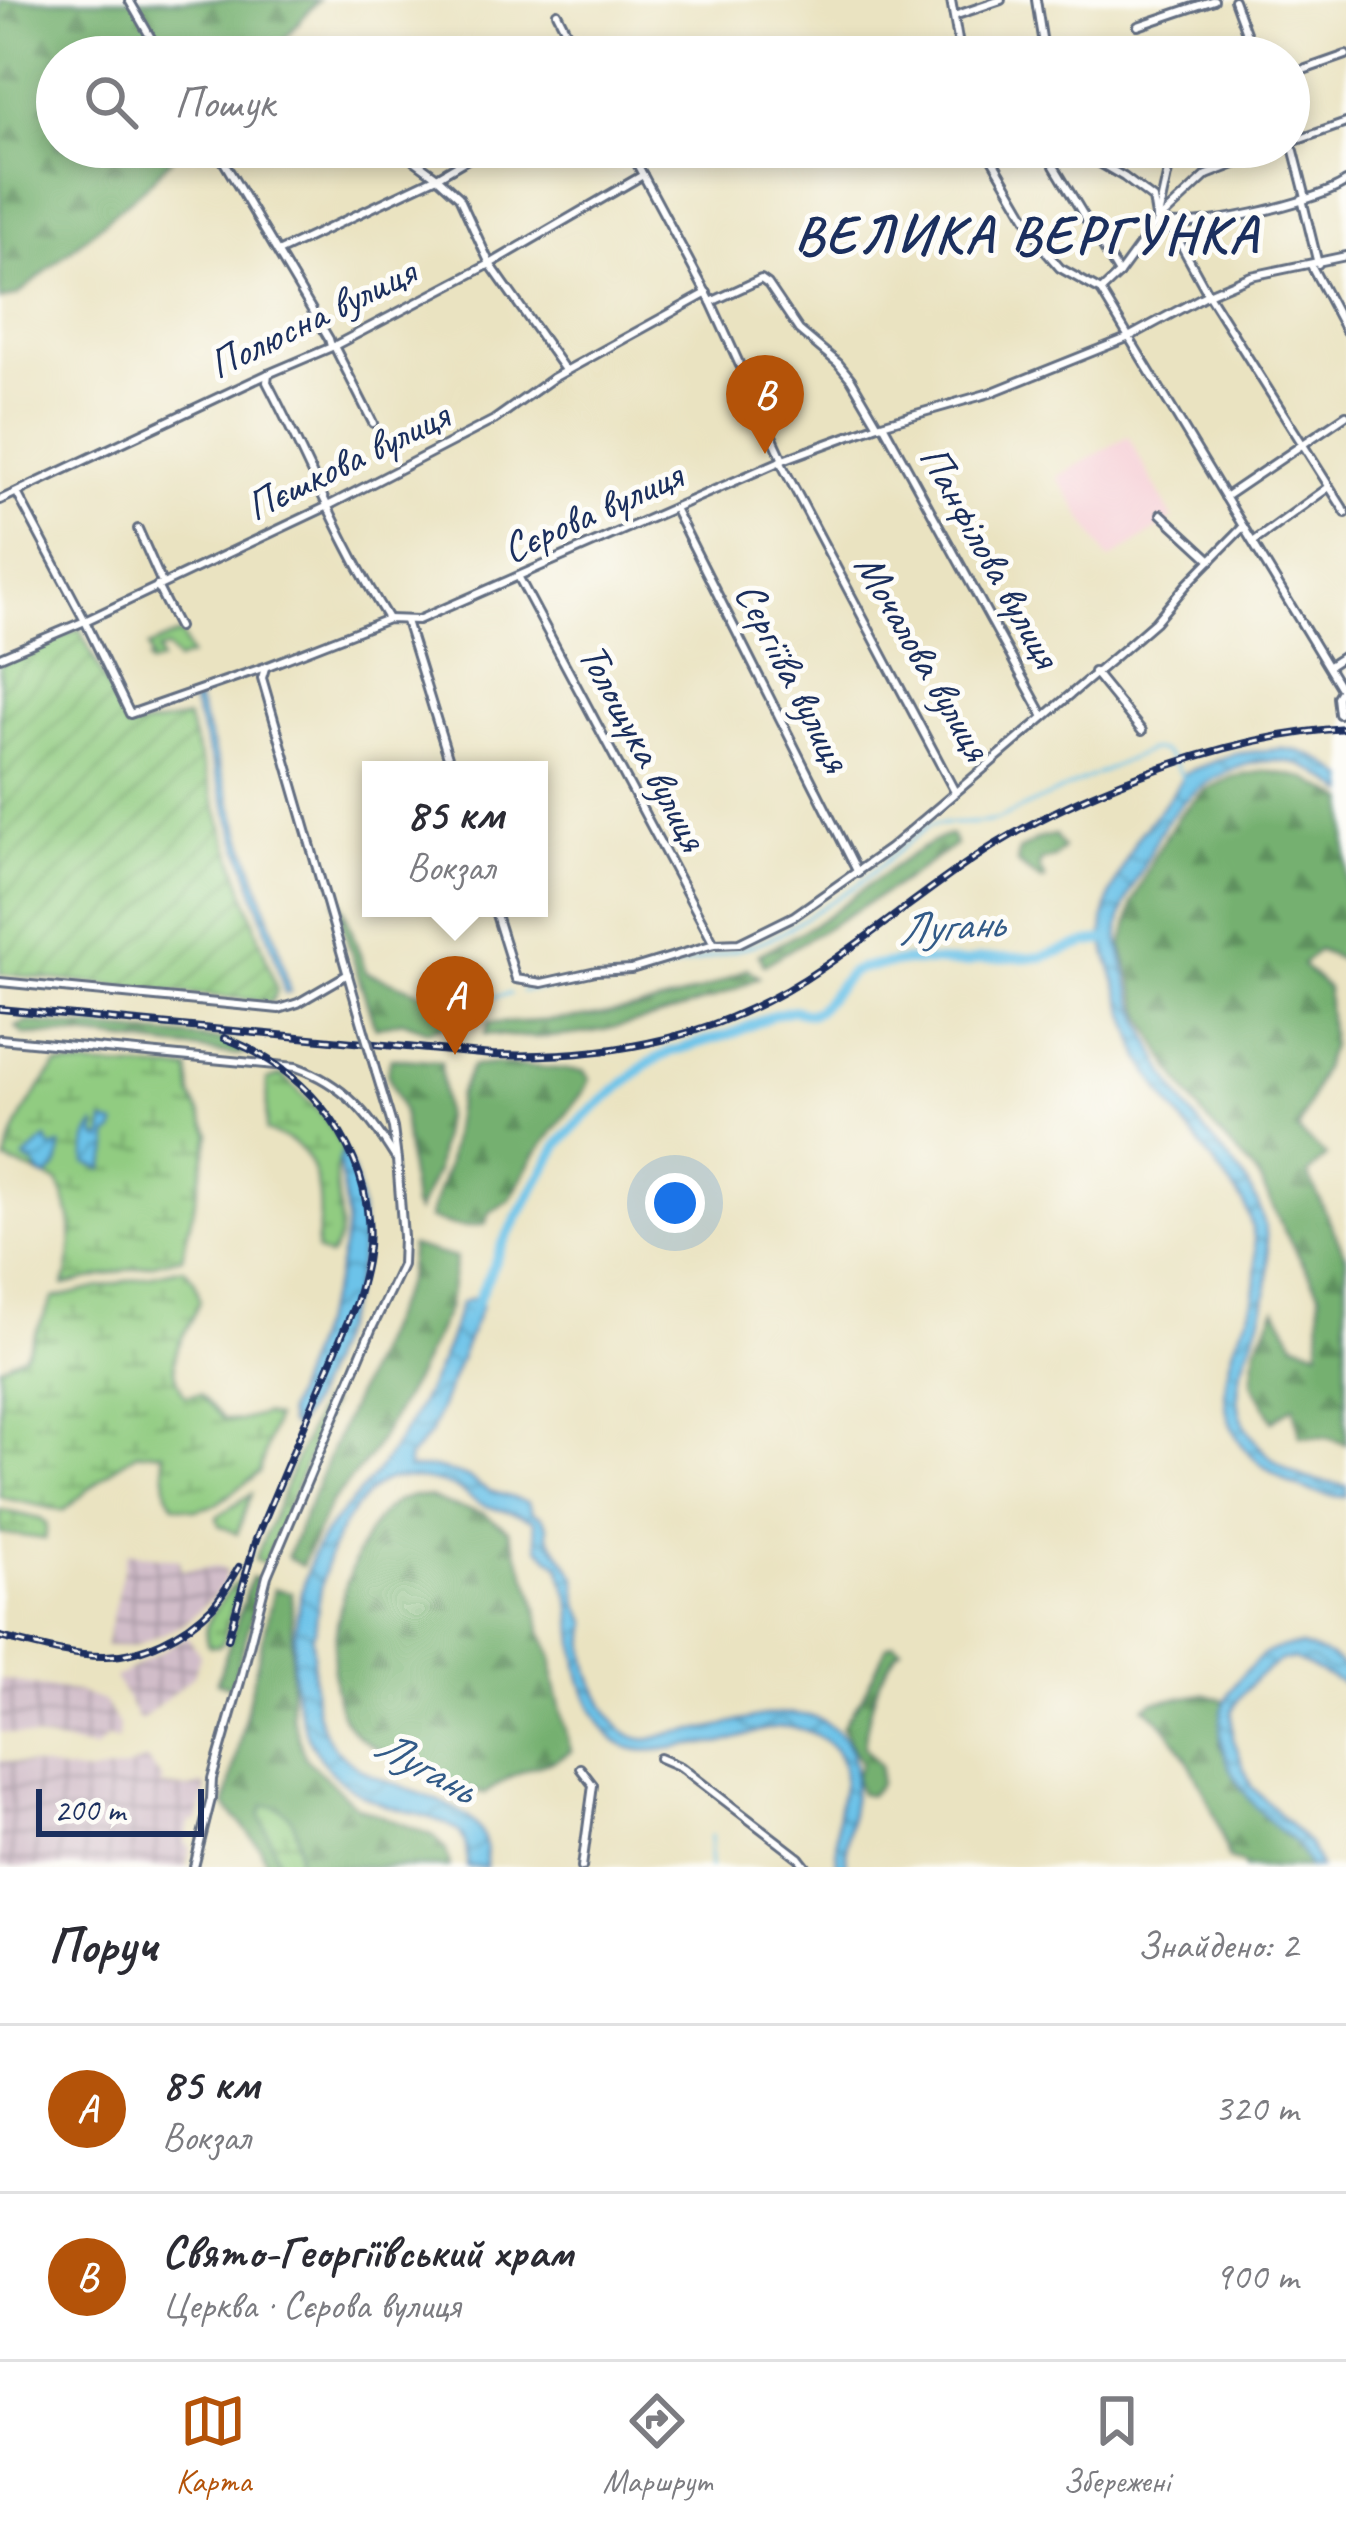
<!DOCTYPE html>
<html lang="uk">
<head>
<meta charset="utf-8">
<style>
  body { margin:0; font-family:Caveat,sans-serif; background:#f2f2f3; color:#2b2b33 }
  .scale { position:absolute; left:36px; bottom:30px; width:168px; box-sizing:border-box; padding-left:12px; border:6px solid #1b2f5e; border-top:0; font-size:33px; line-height:42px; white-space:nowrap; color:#1b2f5e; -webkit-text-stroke:9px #fdfcf7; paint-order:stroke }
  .you { position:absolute; left:675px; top:1203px; width:42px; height:42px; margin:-30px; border:9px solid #fff; border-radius:50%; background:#1a73e8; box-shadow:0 0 0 18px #1a73e833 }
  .badge { display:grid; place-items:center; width:78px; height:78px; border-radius:50%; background:#b45309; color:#fff; font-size:39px; font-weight:700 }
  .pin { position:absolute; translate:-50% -99px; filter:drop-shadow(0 3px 6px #0008) }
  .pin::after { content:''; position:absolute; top:63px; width:42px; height:36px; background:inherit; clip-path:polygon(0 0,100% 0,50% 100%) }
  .popup { position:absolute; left:362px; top:761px; width:186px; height:156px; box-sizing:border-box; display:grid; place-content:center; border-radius:0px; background:#fff; filter:drop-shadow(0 3px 9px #0005); font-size:39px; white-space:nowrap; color:#7c7c81 }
  .popup b { font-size:45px; color:#2b2b33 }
  .popup::after { content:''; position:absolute; left:50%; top:100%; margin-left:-24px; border:24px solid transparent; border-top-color:#fff }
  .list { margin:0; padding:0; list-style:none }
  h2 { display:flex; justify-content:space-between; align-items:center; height:156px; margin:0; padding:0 48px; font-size:51px }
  h2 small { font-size:39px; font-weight:400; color:#7c7c81 }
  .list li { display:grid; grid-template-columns:78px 1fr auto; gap:36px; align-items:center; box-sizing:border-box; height:168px; padding:0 48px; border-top:3px solid #e1e1e2 }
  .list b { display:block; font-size:45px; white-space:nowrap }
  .list p { margin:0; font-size:39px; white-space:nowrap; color:#7c7c81 }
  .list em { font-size:39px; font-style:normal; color:#7c7c81 }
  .icon { flex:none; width:66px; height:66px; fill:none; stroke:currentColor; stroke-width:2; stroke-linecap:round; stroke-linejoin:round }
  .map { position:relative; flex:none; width:1346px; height:1867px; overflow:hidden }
  .search { position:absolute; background:#fff; box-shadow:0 6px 18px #0003; left:36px; right:36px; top:36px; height:132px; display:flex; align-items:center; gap:30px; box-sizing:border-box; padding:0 42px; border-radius:66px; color:#7c7c81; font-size:45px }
  .sheet { height:492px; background:#fff }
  nav { display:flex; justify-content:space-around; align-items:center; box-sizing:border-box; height:168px; border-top:3px solid #e1e1e2; background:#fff; font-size:33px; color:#7c7c81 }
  nav a { display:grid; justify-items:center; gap:6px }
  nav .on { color:#b45309 }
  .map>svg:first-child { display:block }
  .built { fill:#f6cfd7 }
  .industrial { fill:url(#industrial-grid) }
  .forest { fill:url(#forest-firs); stroke:#487066; stroke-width:3 }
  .wetland { fill:url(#wetland-marsh); stroke:#567e70; stroke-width:3 }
  .garden { fill:url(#garden-furrows); stroke:#567e70; stroke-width:3 }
  .water { fill:url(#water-waves); stroke:#4479a4; stroke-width:3 }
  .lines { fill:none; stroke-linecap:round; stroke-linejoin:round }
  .stream { stroke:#6cc3e9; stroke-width:3 }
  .river { stroke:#6cc3e9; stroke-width:10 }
  .minor-casing { stroke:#636e81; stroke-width:12 }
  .minor { stroke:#fff; stroke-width:6 }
  .rail-casing { stroke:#1b2f5e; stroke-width:8 }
  .rail { stroke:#fdfcf7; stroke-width:3; stroke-dasharray:9; stroke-linecap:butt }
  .minor-bridge-casing { stroke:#636e81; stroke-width:12; stroke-linecap:butt }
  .minor-bridge { stroke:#fff; stroke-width:6 }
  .labels { text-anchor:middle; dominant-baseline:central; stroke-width:10; stroke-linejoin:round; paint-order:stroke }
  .street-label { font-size:42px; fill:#1b2f5e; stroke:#fdfcf7 }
  .water-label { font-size:45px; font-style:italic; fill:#335b88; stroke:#fdfcf7 }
  .district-label { font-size:54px; font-weight:bold; letter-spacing:3px; fill:#1b2f5e; stroke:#fdfcf7 }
</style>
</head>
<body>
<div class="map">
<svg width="1346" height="1867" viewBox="0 0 1346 1867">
  <defs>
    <pattern id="industrial-grid" width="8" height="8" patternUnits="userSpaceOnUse" patternTransform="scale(3)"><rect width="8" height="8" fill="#d1bdc9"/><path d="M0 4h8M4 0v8" fill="none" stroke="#a99aa6"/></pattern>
    <pattern id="forest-firs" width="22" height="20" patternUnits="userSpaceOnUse" patternTransform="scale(3)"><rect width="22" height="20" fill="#74b06f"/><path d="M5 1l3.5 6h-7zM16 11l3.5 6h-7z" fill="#5e905e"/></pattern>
    <pattern id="wetland-marsh" width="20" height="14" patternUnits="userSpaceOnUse" patternTransform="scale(3)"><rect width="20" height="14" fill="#91cc81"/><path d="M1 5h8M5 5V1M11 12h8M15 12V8" fill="none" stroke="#76a66d"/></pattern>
    <pattern id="garden-furrows" width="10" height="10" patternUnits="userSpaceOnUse" patternTransform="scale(3)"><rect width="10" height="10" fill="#91cc81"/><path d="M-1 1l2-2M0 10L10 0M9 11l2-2" fill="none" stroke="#76a66d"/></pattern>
    <pattern id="water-waves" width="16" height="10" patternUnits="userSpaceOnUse" patternTransform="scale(3)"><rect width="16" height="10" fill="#6cc3e9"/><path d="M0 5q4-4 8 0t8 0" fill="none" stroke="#589fc0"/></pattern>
  </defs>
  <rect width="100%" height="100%" fill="#fdfcf7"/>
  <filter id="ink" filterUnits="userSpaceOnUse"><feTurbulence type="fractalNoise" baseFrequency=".00833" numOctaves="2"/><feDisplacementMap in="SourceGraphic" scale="24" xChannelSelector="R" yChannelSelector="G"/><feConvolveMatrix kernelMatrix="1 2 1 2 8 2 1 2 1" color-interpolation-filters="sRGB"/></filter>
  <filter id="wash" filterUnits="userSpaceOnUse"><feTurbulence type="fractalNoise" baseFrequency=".004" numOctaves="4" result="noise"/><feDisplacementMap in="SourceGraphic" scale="48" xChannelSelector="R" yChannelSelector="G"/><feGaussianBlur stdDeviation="2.7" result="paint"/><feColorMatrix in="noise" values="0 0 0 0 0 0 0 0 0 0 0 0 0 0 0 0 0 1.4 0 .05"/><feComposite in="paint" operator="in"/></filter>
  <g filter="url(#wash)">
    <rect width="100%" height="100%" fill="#eae3c1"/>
    <polygon class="built" points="1128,436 1173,519 1109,560 1057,477"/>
    <g class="industrial">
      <polygon points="127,1552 180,1560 182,1570 218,1566 227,1570 223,1585 212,1598 184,1624 133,1647 105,1646"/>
      <polygon points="187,1636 200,1654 194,1676 139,1721 115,1678"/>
      <polygon points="0,1679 77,1692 104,1701 119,1726 118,1740 106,1738 95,1749 0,1732"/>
      <polygon points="0,1760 88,1774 124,1769 146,1760 163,1779 160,1785 189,1789 203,1784 206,1788 197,1822 190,1821 185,1842 190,1848 186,1867 0,1867"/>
    </g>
    <g class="forest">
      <polygon points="0,0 318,0 269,57 57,57 57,147 177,147 177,153 146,186 18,295 0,300"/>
      <polygon points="1267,771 1305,778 1346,800 1346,962 1318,950 1302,965 1327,988 1331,1046 1298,1131 1326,1156 1308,1174 1346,1257 1346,1444 1328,1438 1300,1436 1294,1406 1273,1421 1252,1383 1256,1347 1276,1309 1295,1342 1319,1350 1320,1293 1285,1232 1258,1176 1202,1115 1167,1062 1143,1016 1122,947 1133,903 1153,858 1179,816 1204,791 1232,777"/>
      <path d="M 951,835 L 956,845 L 891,889 L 764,965 L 758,955 C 780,943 804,932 824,918 C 853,898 922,841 951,835 Z"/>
      <polygon points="1055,835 1063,848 1054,858 1041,861 1039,868 1045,879 1041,881 1017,863 1019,851 1038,839"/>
      <polygon points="341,900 366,972 431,996 447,1005 449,1024 428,1031 402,1021 375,1028 335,902"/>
      <path d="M 747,968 L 759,977 C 702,1007 606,1036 542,1037 C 523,1038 504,1035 485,1034 L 488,1023 C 571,1022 675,1012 747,968 Z"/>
      <path d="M 27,1022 L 224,1040 L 249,1053 C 230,1058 212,1050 193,1049 C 138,1044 79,1032 24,1035 L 16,1027 Z"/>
      <polygon points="391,1058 441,1062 444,1115 436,1171 417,1212 413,1206 403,1112 387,1073"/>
      <path d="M 497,1064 L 584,1071 L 590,1079 L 585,1090 L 535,1155 L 509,1201 L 490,1212 L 485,1224 C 463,1229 450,1226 429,1218 L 448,1163 L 458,1096 L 472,1066 Z"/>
      <polygon points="411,1246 456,1258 448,1309 416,1376 371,1455 330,1504 302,1565 287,1557 335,1442 407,1279"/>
      <path d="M 414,1496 L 430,1497 L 449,1505 L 483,1513 L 508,1530 L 533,1592 L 542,1633 L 553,1658 L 554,1682 L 571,1751 C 558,1761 547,1762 532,1767 C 515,1773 499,1783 485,1794 C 463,1788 445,1778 425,1769 C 397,1757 366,1750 347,1723 C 314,1675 347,1531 396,1502 C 401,1499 408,1498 414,1496 Z"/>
      <polygon points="251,1578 262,1580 232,1687 217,1682"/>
      <polygon points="274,1589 292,1592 291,1715 305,1758 356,1806 434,1836 446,1850 450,1867 268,1867 260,1847 225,1805"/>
      <path d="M 894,1643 L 901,1648 C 877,1672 868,1713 864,1746 L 880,1766 L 880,1784 L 870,1795 L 860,1793 L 856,1777 L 861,1762 C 852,1751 849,1739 842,1727 L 863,1696 L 887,1646 Z"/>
      <path d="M 1204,1694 L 1225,1701 L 1220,1745 L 1238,1782 L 1283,1834 L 1296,1843 L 1310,1867 L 1245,1867 L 1243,1863 L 1228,1859 C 1218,1812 1182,1736 1145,1707 L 1154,1702 Z"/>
    </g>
    <g class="wetland">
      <polygon points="181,633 190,656 177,661 167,648 158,651 161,661 150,664 148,660 151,658 148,647"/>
      <path d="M 57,1065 L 189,1070 L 192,1096 L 210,1134 L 182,1257 L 64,1285 C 75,1250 75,1215 58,1182 L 6,1161 C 14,1121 33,1097 57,1065 Z"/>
      <path d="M 282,1075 L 326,1119 L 347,1156 L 342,1154 C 323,1184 356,1228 329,1257 L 317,1251 C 315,1240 319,1233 319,1223 C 321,1198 318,1168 301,1149 C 293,1140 277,1136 266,1131 L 267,1080 Z"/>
      <path d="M 184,1268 L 195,1282 L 200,1300 C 188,1337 159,1353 185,1396 L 200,1394 L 223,1419 L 239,1421 L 264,1414 L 275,1418 L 259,1473 L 215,1505 L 195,1510 L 174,1505 L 167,1493 L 162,1452 L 137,1453 L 118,1465 L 63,1511 L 0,1497 L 0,1367 L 25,1354 L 53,1298 Z"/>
      <polygon points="321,1401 330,1404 264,1563 255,1560"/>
      <polygon points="251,1494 237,1534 219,1525 217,1517"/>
      <polygon points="0,1510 40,1519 47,1524 45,1539 0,1533"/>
      <path d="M 236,1582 L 238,1584 L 223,1643 L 218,1646 L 209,1646 C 197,1623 222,1602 236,1582 Z"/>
      <path d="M 264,1805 C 298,1806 301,1839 297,1867 L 282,1867 L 260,1815 Z"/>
    </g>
    <polygon class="garden" points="80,629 127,729 187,718 277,991 271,1002 0,974 0,664"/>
    <g class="water">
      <polygon points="197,699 279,948 290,992 285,993 274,953 192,701"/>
      <path d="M 1280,749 C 1307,750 1326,761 1346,778 L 1346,793 C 1330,780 1311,766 1291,762 C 1244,753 1192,786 1166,823 C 1156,838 1149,855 1141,871 C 1129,893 1114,922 1120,948 C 1133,1009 1155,1063 1191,1114 C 1215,1146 1246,1171 1260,1209 C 1271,1241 1271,1285 1261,1317 C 1253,1343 1238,1367 1238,1395 C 1238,1434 1275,1469 1310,1479 C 1322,1482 1334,1484 1346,1486 L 1346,1497 C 1312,1495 1288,1486 1261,1464 C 1222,1432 1218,1394 1234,1347 C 1239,1332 1248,1319 1252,1304 C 1260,1270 1257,1235 1244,1203 L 1165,1098 L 1141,1059 L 1107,955 L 1103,935 L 1104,920 L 1110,895 L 1136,839 L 1171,796 L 1185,773 L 1234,754 Z"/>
      <path d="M 104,1122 L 116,1125 L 114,1132 L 108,1136 L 110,1148 L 103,1169 L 86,1163 C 85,1147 85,1138 95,1125 L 96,1137 L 103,1140 Z"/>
      <path d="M 46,1139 L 51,1148 L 60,1145 C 61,1159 59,1168 47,1177 L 40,1174 L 35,1165 L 24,1158 Z"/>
      <path d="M 342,1153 C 352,1164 356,1181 359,1196 C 370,1258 350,1304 327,1361 C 318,1384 310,1409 294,1428 L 289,1424 L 287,1412 L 336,1279 L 343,1248 L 347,1220 L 339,1159 Z"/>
      <path d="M 472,1298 L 481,1306 L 430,1434 L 408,1459 L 408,1469 L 434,1468 L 446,1471 L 467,1477 L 489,1491 L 527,1502 L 533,1513 L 542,1517 L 547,1526 L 548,1536 L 576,1577 L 578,1605 L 588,1623 C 582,1646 588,1674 599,1695 C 607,1712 616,1729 634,1737 C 648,1743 656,1737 669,1734 C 684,1730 700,1731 715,1727 C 756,1718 814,1697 845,1740 C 869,1774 841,1829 847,1867 L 837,1867 C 836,1852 836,1836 837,1821 C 838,1800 850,1779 840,1758 C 836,1749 830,1744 822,1738 C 786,1716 762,1731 726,1742 C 719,1745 708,1743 700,1744 C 674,1746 642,1758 619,1743 C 608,1736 602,1725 596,1715 C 573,1676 577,1643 570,1600 C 568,1587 561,1579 560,1566 L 538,1547 L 534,1521 C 516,1511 499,1511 481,1504 C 472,1500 466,1493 457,1489 C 439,1481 411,1476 392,1479 C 379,1481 370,1491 362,1500 C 327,1538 320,1582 315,1631 L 312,1636 C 315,1668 309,1705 326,1735 C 359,1794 454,1787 480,1831 C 487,1842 486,1854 486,1867 L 467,1867 C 467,1855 468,1842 459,1832 C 447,1819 401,1811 382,1804 C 282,1766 282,1658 308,1569 C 320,1526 356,1502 381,1466 C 407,1430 430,1388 447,1346 C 453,1332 455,1317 461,1303 Z"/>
      <path d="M 1301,1646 L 1329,1656 L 1346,1669 L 1346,1685 L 1294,1659 L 1281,1660 L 1256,1678 L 1238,1699 L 1232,1711 L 1233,1738 L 1251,1786 L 1309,1844 L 1320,1867 L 1309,1867 C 1304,1859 1301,1849 1295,1843 C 1289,1836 1280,1832 1273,1825 C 1231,1784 1195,1722 1245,1672 C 1265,1652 1271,1646 1301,1646 Z"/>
    </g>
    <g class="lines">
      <g class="stream">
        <path d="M 522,991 L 632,980 L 753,945 L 780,934 L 860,883 L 928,826 C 951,821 974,826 997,820 L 1149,750 C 1168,747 1175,765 1184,779"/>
        <polyline points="456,994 478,999 510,994"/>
        <polyline points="710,1867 711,1836"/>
      </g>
      <polyline class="river" points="472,1313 502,1245 559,1144 583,1118 647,1064 670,1052 734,1033 773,1015 793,1010 809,1014 817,1011 850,973 861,968 907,961 966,963 979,959 1042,957 1089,942 1111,939"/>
    </g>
  </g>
  <g filter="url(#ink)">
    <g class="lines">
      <defs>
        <g id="minor">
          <polyline points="129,0 162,57"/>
          <polyline points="951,0 961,57"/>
          <polyline points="1036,0 1045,57"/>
          <polyline points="1234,0 1255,57"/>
          <polyline points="557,13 579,57"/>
          <polyline points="954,16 1001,0"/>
          <polyline points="1138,26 1214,0"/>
          <polyline points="1289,75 1346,55"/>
          <polyline points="1289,143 1346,123"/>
          <polyline points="1289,145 1294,151 1306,198"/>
          <polyline points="215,147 329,339 331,346"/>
          <polyline points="396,147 437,177 459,197 490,264 565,370"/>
          <polyline points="628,147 711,302 783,460"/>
          <polyline points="985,147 1047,253 1060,268 1101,291"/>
          <polyline points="1055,147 1054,166 1119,274"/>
          <polyline points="1072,147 1124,177 1153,199 1157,222"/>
          <path d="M 1346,182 C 1316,203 1192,231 1157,222 L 1119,274 L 1101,291 L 1346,697"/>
          <polyline points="1302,199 1318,264"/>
          <polyline points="1158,217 1168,171 1181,147"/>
          <polyline points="1157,222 1207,175 1279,147"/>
          <polyline points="1170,225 1208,294 1346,513"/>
          <polyline points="278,252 437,177 488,147"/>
          <polyline points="1311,265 1346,331"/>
          <polyline points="711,302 761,279 768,284 799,330 838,363 851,379 878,425"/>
          <polyline points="334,346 373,423"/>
          <path d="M 268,374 L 267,382 C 308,460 340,542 387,617"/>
          <polyline points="883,424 1043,715"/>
          <polyline points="780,461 955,792"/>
          <polyline points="17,493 85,621 130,714 265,667 388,619 418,620 783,460 878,425 990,393 1127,338 1208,294 1251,276 1346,256"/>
          <polyline points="1225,497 1346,415"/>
          <polyline points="0,500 268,374 334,346 490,264 643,175"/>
          <polyline points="674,508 858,873"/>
          <polyline points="1161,514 1211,560"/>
          <polyline points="138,529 162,583"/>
          <polyline points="1253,542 1329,487"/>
          <polyline points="519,578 714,944"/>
          <polyline points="157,586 178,627"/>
          <polyline points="406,621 452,770"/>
          <polyline points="0,657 85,621 326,507 494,420 553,378 707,293"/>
          <polyline points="1329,666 1346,655"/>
          <polyline points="265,668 262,678 358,1010"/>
          <polyline points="1094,672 1142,731"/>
          <polyline points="1339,714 1337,697 1342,689"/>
          <polyline points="494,908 516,979 542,983 596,971 631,969 714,944 739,943 794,916 889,849 1117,655 1155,622 1188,583 1243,527"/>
          <polyline points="0,982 279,1009 298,1003 348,974"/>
          <path d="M 0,1039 L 296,1067 C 344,1084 369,1115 395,1157"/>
          <polyline points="660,1758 681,1767 799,1858 806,1867"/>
          <polyline points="580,1768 593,1785 582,1867"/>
          <polyline points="194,1867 211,1799 212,1779 240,1682 267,1576 371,1330 402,1265 403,1237 397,1160 393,1128 376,1072"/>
        </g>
      </defs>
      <use href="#minor" class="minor-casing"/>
      <use href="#minor" class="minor"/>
      <defs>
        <g id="rail">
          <path d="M 0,1009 L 492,1055 C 614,1059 720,1038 822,968 C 880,929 934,883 993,846 C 1092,786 1230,735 1346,728"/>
          <path d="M 224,1038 C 299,1064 363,1138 368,1219 C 371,1248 364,1274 356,1302 L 255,1542 L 228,1639"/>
          <path d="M 0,1637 C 33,1645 69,1656 103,1656 C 141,1657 186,1634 213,1606 C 223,1595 231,1580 239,1567"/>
        </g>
      </defs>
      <use href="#rail" class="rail-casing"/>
      <use href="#rail" class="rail"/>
      <defs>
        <polyline id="minor-bridge" points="358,1010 376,1072"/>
      </defs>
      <use href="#minor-bridge" class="minor-bridge-casing"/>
      <use href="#minor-bridge" class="minor-bridge"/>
    </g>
  </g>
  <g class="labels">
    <g class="street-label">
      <text transform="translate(312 318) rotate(-26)">Полюсна вулиця</text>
      <text transform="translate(347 461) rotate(-26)">Пєшкова вулиця</text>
      <text transform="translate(592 512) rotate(-24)">Сєрова вулиця</text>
      <text transform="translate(990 556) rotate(61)">Панфілова вулиця</text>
      <text transform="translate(923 657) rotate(60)">Мочалова вулиця</text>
      <text transform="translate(793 677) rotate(63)">Сергіїва вулиця</text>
      <text transform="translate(643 747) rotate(62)">Толощука вулиця</text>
    </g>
    <g class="water-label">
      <text transform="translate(950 926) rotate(-4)">Лугань</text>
      <text transform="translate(425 1766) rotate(29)">Лугань</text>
    </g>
    <g class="district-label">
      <text x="1027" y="234">ВЕЛИКА ВЕРГУНКА</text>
    </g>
  </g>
</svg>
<div class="scale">200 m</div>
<div class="you"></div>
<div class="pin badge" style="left:455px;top:1055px">A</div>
<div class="popup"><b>85 км</b>Вокзал</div>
<div class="pin badge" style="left:765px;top:454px">B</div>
<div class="search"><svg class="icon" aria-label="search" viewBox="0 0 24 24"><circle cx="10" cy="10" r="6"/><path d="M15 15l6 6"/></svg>Пошук</div>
</div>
<section class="sheet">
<h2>Поруч<small>Знайдено: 2</small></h2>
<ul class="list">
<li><span class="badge">A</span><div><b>85 км</b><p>Вокзал</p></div><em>320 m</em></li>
<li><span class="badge">B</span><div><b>Свято-Георгіївський храм</b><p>Церква · Сєрова вулиця</p></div><em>900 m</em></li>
</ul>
</section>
<nav>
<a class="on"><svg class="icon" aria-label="map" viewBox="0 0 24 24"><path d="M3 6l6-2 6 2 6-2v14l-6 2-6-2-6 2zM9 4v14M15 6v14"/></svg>Карта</a>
<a><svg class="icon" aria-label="directions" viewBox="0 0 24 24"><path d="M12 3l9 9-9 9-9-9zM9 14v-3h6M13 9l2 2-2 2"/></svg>Маршрут</a>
<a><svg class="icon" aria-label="saved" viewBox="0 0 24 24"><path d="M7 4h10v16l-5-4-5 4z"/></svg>Збережені</a>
</nav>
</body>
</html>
